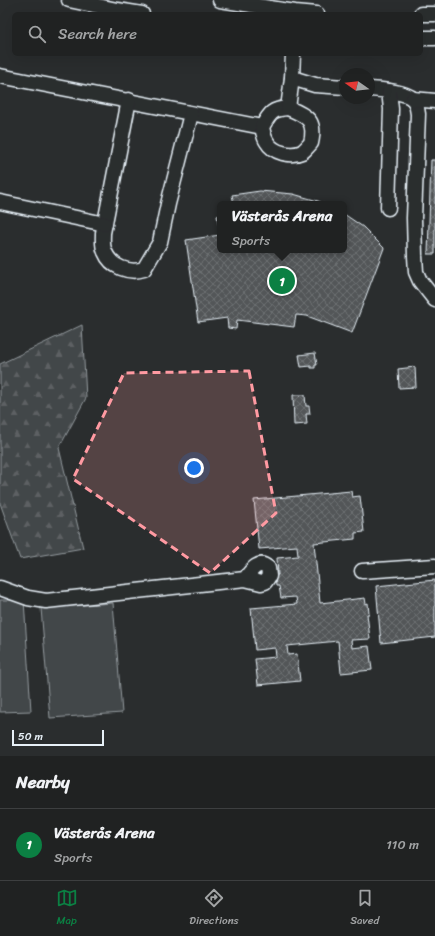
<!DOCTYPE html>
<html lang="en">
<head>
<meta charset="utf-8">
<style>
  body { margin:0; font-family:Sriracha,sans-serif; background:#282a2a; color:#f1f3f6 }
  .compass { position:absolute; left:339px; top:68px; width:36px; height:36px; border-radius:50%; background:#202222; box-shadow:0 4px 16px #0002; rotate:284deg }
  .scale { position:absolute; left:12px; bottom:10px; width:92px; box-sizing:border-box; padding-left:4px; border:2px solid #e8f1f8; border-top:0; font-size:11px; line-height:14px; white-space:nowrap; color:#e8f1f8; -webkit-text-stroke:3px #2a2d2e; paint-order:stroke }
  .you { position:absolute; left:194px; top:468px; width:14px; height:14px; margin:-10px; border:3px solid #fff; border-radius:50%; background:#1a73e8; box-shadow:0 0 0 6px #1a73e833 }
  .badge { display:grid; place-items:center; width:26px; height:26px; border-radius:50%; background:#0b8043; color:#fff; font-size:13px; font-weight:700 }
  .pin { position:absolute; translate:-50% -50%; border:2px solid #fff; box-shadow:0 1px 4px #0006 }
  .popup { position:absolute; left:217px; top:201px; width:130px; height:52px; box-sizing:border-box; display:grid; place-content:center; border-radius:6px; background:#202222; filter:drop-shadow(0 1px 3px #0005); font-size:13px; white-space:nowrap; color:#a2a4a5 }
  .popup b { font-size:15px; color:#f1f3f6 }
  .popup::after { content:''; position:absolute; left:50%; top:100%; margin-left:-8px; border:8px solid transparent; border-top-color:#202222 }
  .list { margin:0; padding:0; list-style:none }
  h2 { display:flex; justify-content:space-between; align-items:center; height:52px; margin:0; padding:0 16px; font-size:17px }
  h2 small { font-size:13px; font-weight:400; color:#a2a4a5 }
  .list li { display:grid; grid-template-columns:26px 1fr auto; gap:12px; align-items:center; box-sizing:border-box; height:72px; padding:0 16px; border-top:1px solid #3d3f40 }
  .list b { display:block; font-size:15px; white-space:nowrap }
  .list p { margin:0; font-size:13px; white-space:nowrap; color:#a2a4a5 }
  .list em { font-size:13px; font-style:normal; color:#a2a4a5 }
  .icon { flex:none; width:22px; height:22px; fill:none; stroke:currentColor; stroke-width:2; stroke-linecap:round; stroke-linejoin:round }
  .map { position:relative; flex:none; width:435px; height:756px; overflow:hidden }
  .search { position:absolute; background:#202222; box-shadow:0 4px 16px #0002; left:12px; right:12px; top:12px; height:44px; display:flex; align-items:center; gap:10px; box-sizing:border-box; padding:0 14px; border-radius:6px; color:#a2a4a5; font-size:15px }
  .sheet { height:124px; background:#202222 }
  nav { display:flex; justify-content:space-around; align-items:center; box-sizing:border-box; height:56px; border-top:1px solid #3d3f40; background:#202222; font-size:11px; color:#a2a4a5 }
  nav a { display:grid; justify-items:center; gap:2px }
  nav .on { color:#0b8043 }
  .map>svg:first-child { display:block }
  .forest { fill:url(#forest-firs); stroke:#959ca0 }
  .garden { fill:#424648; stroke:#959ca0 }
  .building { fill:url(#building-cross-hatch); stroke:#e8f1f8 }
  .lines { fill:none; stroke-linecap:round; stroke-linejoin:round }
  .minor-casing { stroke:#e8f1f8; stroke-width:17 }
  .minor { stroke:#2a2d2e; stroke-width:14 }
  .marked { fill:#ff9aa2; fill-opacity:0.2; stroke:#ff9aa2; stroke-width:3; stroke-dasharray:8 5; stroke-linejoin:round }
</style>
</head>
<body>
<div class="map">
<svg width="435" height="756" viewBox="0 0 435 756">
  <defs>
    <pattern id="forest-firs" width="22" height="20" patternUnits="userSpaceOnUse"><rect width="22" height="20" fill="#424648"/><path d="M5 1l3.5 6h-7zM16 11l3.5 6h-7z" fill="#5d6163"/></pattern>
    <pattern id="building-cross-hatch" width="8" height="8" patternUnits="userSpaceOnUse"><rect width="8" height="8" fill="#535759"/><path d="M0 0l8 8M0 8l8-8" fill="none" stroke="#6c7072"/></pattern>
  </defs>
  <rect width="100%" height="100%" fill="#2a2d2e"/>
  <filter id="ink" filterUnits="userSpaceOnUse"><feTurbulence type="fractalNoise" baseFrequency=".025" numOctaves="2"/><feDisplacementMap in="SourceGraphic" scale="8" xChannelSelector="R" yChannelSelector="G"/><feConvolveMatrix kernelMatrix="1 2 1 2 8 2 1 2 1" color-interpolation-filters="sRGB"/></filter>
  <g filter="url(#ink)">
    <polygon class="forest" points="82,325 86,398 59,448 83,548 20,559 0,503 0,364"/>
    <g class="garden">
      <polygon points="0,600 24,600 31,711 0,712"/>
      <polygon points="113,603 122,713 50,718 41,608"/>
    </g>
    <g class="building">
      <polygon points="431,160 435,160 435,254 428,254"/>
      <polygon points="260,191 293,194 318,201 325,204 234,204 232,195"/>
      <polygon points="344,214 363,227 384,248 352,333 307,316 296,315 294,327 237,320 236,329 228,328 227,318 198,322 186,240 220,235 217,216 220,215 220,250 344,250"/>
      <polygon points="315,353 317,365 315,365 315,368 311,368 311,366 301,367 299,355"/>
      <polygon points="415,367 416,387 399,388 398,369"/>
      <polygon points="293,395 305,395 306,406 309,406 310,414 306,414 307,424 294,425"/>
      <polygon points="351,491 352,497 360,496 364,532 355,533 355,539 314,543 320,603 365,598 366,604 368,603 369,614 367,614 370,639 351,640 352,648 369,646 372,670 341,673 338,641 287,646 288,655 297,654 300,681 258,685 255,659 276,657 275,648 255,650 251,608 297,604 296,597 281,598 279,586 276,586 275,575 278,575 277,558 298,556 297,546 259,549 254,500"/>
      <polygon points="435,580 435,637 381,643 376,586"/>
    </g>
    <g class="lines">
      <defs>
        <g id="minor">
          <polyline points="69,0 117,10 142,14"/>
          <polyline points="220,0 295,12 317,14"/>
          <polyline points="421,14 435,14"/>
          <polyline points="421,38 435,38"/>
          <polyline points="0,76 262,127"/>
          <polyline points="292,78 315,85 345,87"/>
          <path d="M 369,89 C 381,90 404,91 413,99 C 417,103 417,109 418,114 L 414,218 L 415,256 L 416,272 L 420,281 L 435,300"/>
          <polyline points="413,99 435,101"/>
          <path d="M 129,100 L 103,233 C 103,239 102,246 105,252 C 111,267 129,274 144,269 L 160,242 L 168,204 L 191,114"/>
          <path d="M 288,108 C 308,116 316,121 311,143 C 308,146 305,150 302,152 C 291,157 273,153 267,142 C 264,138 263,132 262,127 C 270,113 272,109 288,108 Z"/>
          <polyline points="288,108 292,78 293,54"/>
          <polyline points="0,202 105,224"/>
          <polyline points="388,208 391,109 389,91"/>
          <polyline points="362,571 435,566"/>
          <path d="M 0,588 L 28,598 L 46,601 L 245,579 L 261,583 L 265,582 L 269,576 L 268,568 C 258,559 251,571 245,579"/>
        </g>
      </defs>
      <use href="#minor" class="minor-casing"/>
      <use href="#minor" class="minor"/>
    </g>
  </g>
  <path class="marked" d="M 249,371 L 276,513 L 210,573 L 73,479 L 124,373 Z"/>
</svg>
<svg class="compass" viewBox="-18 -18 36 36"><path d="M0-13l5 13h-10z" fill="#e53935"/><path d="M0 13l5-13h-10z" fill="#a2a4a5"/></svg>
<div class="scale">50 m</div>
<div class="you"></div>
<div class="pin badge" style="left:282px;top:281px">1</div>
<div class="popup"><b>Västerås Arena</b>Sports</div>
<div class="search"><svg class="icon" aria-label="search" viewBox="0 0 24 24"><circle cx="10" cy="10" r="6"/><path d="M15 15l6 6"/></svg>Search here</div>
</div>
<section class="sheet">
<h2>Nearby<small></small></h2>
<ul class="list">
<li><span class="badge">1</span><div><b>Västerås Arena</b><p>Sports</p></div><em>110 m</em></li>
</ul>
</section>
<nav>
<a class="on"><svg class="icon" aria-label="map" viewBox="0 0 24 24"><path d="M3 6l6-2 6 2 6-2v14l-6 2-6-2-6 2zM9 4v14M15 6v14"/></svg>Map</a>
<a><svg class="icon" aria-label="directions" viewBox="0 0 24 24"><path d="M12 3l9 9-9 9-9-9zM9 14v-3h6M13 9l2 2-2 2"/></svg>Directions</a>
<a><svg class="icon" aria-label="saved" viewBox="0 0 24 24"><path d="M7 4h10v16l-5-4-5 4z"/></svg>Saved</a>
</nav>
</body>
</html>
